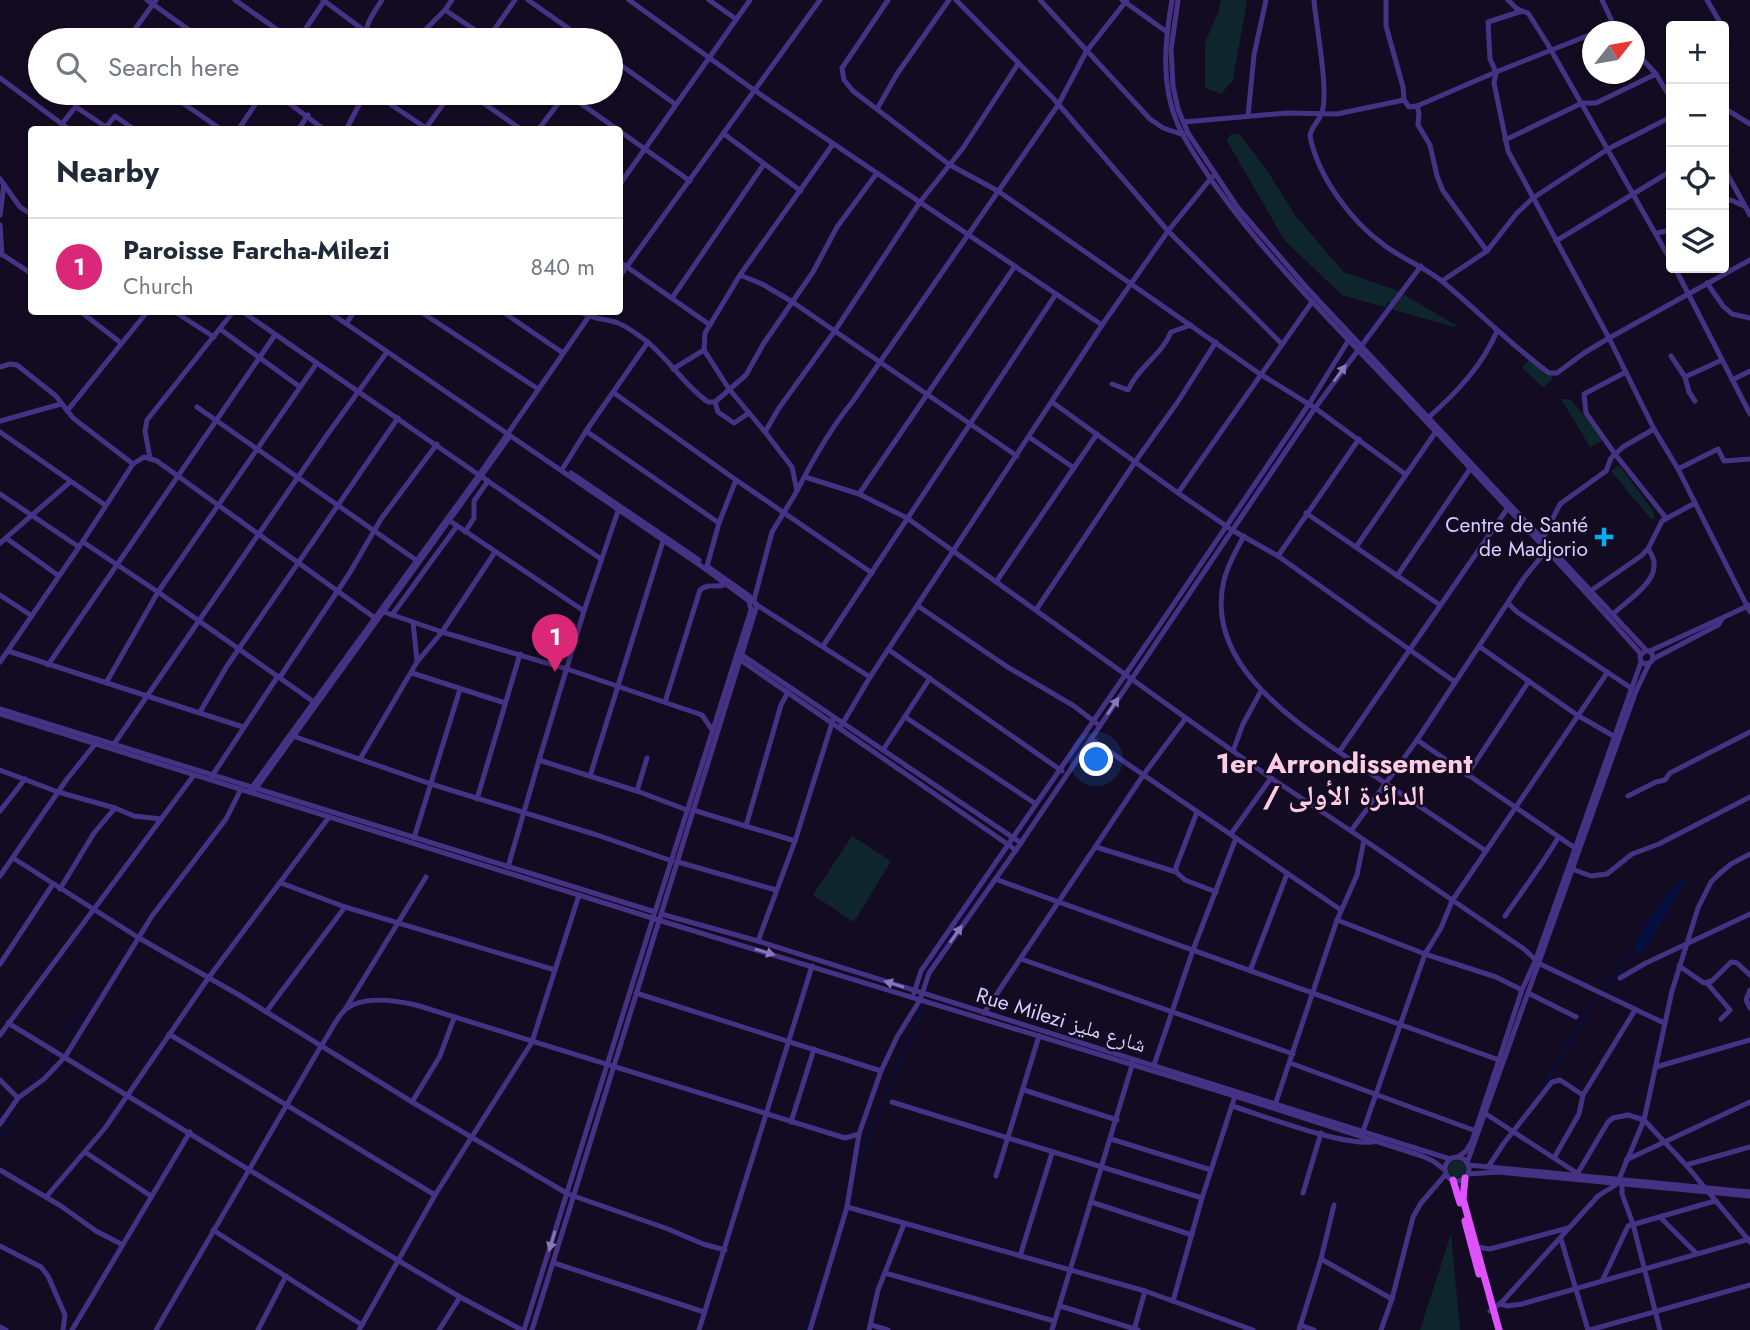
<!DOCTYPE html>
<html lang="en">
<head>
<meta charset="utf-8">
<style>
  body { margin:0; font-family:Jost,"Noto Naskh Arabic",sans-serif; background:#f2f2f3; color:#1f2937 }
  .controls { position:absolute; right:21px; top:21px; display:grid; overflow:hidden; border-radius:7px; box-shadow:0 2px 5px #0004 }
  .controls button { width:63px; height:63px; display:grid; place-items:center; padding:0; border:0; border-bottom:2px solid #e0e1e3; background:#fff; color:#1f2937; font:35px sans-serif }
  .compass { position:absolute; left:1582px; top:21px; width:63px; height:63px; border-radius:50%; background:#fff; box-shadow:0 2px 5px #0004; rotate:59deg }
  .you { position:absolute; left:1097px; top:760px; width:24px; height:24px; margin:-18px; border:5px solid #fff; border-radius:50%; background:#1a73e8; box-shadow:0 0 0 10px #1a73e833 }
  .badge { display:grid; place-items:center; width:46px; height:46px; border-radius:50%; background:#db2777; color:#fff; font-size:23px; font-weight:700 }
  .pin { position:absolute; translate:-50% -58px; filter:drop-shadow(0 2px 4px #0008) }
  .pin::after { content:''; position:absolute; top:37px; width:24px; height:21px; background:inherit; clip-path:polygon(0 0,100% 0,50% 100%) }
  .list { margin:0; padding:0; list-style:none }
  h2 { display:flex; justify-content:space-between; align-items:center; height:91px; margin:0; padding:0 28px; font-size:30px }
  h2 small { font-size:23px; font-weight:400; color:#747a83 }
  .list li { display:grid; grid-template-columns:46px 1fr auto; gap:21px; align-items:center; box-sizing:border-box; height:98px; padding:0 28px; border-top:2px solid #e0e1e3 }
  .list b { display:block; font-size:26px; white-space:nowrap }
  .list p { margin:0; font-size:23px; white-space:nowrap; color:#747a83 }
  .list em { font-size:23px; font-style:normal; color:#747a83 }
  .icon { flex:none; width:38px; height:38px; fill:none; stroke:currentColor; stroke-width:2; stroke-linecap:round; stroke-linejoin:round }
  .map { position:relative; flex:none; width:1750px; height:1330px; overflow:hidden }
  .search { position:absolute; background:#fff; box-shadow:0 2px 5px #0004; left:28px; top:28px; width:595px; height:77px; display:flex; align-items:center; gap:18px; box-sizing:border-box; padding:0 24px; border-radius:38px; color:#747a83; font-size:26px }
  .panel { position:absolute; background:#fff; box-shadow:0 2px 5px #0004; left:28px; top:126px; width:595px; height:189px; border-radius:7px }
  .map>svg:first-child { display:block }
  .green { fill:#0e262b }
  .water { fill:#050f40 }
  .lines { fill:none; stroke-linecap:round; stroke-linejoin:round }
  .stream { stroke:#050f40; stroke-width:2 }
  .minor { stroke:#453284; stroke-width:5 }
  .major { stroke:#e052ff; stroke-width:7 }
  .oneway { fill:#87b }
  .poi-dot { fill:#00adf6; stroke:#130b21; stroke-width:2.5 }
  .labels { text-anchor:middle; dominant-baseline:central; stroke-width:5; stroke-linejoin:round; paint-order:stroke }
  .poi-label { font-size:21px; fill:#dbcbff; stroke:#130b21; text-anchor:end }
  .street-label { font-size:21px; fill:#dbcbff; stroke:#130b21 }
  .district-label { font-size:28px; font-weight:bold; fill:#ffcde3; stroke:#130b21 }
</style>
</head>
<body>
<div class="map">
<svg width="1750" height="1330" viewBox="0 0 1750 1330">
  <rect width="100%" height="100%" fill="#130b21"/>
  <g class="green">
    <polygon points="1221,0 1247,0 1233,80 1221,94 1205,88 1205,42 1218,13"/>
    <polygon points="1231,134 1240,135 1264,166 1297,218 1344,272 1398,291 1457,326 1454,327 1342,295 1285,241 1227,141"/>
    <polygon points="1529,360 1553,378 1544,388 1522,368"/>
    <polygon points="1561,399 1570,399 1604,440 1590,447"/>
    <polygon points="1619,465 1653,511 1655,519 1651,519 1611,471"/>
    <polygon points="852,836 891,861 854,922 813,895"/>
    <circle cx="1457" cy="1169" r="9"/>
    <polygon points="1451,1234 1460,1330 1420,1330"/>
  </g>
  <path class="water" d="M 1683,878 L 1686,881 L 1643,953 L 1635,953 C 1631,934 1669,893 1683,878 Z"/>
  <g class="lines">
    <g class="stream">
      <polyline points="1361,341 1389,302"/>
      <polyline points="1339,371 1351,355"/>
      <polyline points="1233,522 1302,423"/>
      <polyline points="1210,555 1227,530"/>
      <polyline points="1130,673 1140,658"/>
      <polyline points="1065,767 1085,738"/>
      <polyline points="1017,836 1060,774"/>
      <polyline points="991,875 1009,849"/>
      <polyline points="928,970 987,881"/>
      <polyline points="1603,990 1619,974 1624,959 1633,951"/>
      <polyline points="32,1084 63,1035 98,998"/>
      <polyline points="1539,1095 1595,999"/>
      <polyline points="0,1138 18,1108"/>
      <polyline points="854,1181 860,1159 923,1006"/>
      <polyline points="806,1330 821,1286"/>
    </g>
    <g class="minor">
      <polyline points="147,0 203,40"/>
      <polyline points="235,0 292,40"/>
      <polyline points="323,0 365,31"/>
      <polyline points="528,0 585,40"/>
      <polyline points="629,0 754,90 1102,325"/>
      <polyline points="709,0 736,19"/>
      <polyline points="888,0 842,68 844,80 853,91 950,165 998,191 1260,374 1315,408 1405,474"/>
      <polyline points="956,0 1053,98 1168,231 1282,344"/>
      <polyline points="1040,0 1150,119 1163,128 1184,135"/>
      <polyline points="1122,0 1167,32"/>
      <path d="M 1172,0 C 1165,42 1160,84 1178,125 C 1188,147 1203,168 1217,188 C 1265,255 1324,314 1381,374 C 1469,466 1556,559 1641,654"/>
      <polyline points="1178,0 1171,50 1173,86 1178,109 1188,133 1238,208 1306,287 1646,650"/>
      <path d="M 1314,0 C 1316,26 1329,90 1322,112 C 1320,121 1311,126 1310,136 C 1318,177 1351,221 1384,245 C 1402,259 1425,267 1443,282 C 1479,312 1511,345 1549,373 L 1557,373 L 1584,353 L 1609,338 L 1750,260"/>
      <polyline points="1386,0 1386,26 1403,87 1404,100"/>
      <polyline points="1508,0 1516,8 1522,11 1488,22 1490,59 1496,72 1494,83 1508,151 1609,338 1654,429 1678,469 1750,612"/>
      <polyline points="1602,0 1617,32"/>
      <polyline points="1707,0 1722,26"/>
      <polyline points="445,10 490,40"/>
      <polyline points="1522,11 1528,13 1547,43 1671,261"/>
      <polyline points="1606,32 1610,32"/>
      <polyline points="1724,33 1727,45 1724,48"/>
      <polyline points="127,40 156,0"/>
      <polyline points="298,40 325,0"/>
      <path d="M 366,40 C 364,24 374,13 382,0"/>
      <polyline points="415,40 445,10 452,0"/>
      <polyline points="487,40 515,0"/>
      <polyline points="1634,50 1656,74 1671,99"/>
      <polyline points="611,58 675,104"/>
      <polyline points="0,78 70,130"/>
      <polyline points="168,93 222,130"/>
      <polyline points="275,93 325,130"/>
      <polyline points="382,93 390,104 429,130"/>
      <polyline points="469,93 522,130"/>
      <polyline points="566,93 690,181"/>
      <polyline points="1417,106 1419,113 1418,125 1430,145 1437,176 1443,191 1487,251"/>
      <polyline points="76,107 106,127 115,116 135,130"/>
      <polyline points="1724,108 1750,124"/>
      <polyline points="877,109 897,74 949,0"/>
      <polyline points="1248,116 1254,55 1266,0"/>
      <polyline points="1184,122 1286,113 1337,114 1404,100 1409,107 1417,106 1496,72 1592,34"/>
      <polyline points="62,124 86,93"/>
      <polyline points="426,128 451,93"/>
      <polyline points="238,130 263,93"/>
      <polyline points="298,130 308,115"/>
      <polyline points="346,130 365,93"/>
      <polyline points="538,130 566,93"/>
      <polyline points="724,134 801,191"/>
      <polyline points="1505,140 1582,103 1596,103 1656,74"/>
      <polyline points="1724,168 1750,215"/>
      <polyline points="0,179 20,207 32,215"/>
      <polyline points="620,184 750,0"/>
      <polyline points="1724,201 1731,200 1744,206"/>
      <polyline points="0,215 4,184"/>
      <polyline points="0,225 2,255"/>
      <polyline points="1657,233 1671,230"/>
      <polyline points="1556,241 1671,171"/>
      <polyline points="0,253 32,274"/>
      <polyline points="620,262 710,325"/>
      <polyline points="1675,268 1750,414"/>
      <polyline points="740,275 762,284 791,301 1017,456"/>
      <polyline points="620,276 820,0"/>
      <polyline points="1442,281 1487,251 1517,213 1533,198 1608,149 1671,117"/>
      <polyline points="1707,283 1723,306 1732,314 1750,318"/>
      <polyline points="672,298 764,164"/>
      <polyline points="81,312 121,343"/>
      <polyline points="175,312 214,337"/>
      <polyline points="243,312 479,475"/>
      <polyline points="421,312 538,389"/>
      <polyline points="503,312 563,353"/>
      <path d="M 581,312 C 593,320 605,318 618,323 C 626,326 634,332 641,337 C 667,355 682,384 708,402 L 715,402 L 746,375 L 764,343 L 813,272 L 837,227 L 877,173"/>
      <polyline points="348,321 354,312"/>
      <polyline points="220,329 300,387"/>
      <polyline points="704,350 729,389 765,432"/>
      <polyline points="1671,356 1685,377 1722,360"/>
      <polyline points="0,367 10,364 17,365 56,396 73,418 133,464 79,547 0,662"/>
      <polyline points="673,369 704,350 705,333 740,275 833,144"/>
      <polyline points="1626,372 1584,394 1586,413 1615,454 1666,518"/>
      <polyline points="1685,377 1689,392 1695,401"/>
      <polyline points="1732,380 1750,371"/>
      <path d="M 1112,384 L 1128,390 C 1138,367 1162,355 1171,332 L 1191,325"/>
      <polyline points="614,393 736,480 872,573"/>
      <polyline points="715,402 718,412 734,423 749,413"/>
      <polyline points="1052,402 1178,493 1312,302"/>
      <polyline points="197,407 416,560"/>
      <polyline points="67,411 147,312"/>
      <path d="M 1429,417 C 1456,393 1483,365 1497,331"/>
      <polyline points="0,421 61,404"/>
      <polyline points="586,431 719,523"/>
      <polyline points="0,432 105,505"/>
      <polyline points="1029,437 1074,468"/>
      <polyline points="150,458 145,431 147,420 233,312"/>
      <polyline points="133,464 144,457 157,461 375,618"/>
      <polyline points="563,468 586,431 648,342"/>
      <polyline points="1678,469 1718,449 1724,461 1750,459"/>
      <polyline points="571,473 699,560"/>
      <polyline points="482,477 601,559"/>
      <polyline points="805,477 859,494 907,518 1186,718"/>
      <path d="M 797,491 C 813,459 830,429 853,401 L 1058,105 L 1086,52 L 1127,0"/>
      <polyline points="1178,493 1232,530 1278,556 1455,682"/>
      <polyline points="0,494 79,547"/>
      <polyline points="859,494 1015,266"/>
      <polyline points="618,511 584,611 539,760 637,791 687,810"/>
      <polyline points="1306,513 1440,605"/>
      <polyline points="450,521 584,611"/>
      <polyline points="465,532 474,518 474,501 488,481"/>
      <path d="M 1244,536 C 1236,550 1228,565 1224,580 C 1205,659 1284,714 1339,752"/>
      <polyline points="6,538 59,576"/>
      <polyline points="1542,540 1560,504 1606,471 1611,458 1623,447 1654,429"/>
      <polyline points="83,542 158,592 314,702"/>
      <polyline points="0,543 70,482"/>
      <polyline points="1356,547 1437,430"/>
      <polyline points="1546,551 1524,578 1417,740 1351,831 1524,949 1540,964 1664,1023"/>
      <polyline points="1278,556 1359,439"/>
      <polyline points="707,566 719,523 736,480"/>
      <polyline points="1397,576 1470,469"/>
      <polyline points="996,582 1097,434"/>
      <polyline points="1592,590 1641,556 1648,549 1662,521 1695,503"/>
      <polyline points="0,595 32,616"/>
      <polyline points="754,600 772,532 797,491 792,467 765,432 779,408 834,332 920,202 963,148 1018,64"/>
      <polyline points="1508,603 1517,612 1631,688"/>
      <polyline points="757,605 870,677"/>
      <polyline points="918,606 1006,666 1074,706 1100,726"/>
      <polyline points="1036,610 1135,462 1177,403 1216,342"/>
      <polyline points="384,612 442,632 567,669 702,715 713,731"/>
      <path d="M 1613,614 C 1631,597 1669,576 1648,549"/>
      <polyline points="392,615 457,526"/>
      <polyline points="413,622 417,661"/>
      <polyline points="823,646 1056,294"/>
      <polyline points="1480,647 1577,715 1617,738"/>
      <polyline points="889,650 1062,771"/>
      <polyline points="8,651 243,727"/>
      <polyline points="1650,651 1750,605"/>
      <polyline points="742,655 1021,843"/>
      <polyline points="739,659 1016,850"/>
      <polyline points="1653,659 1718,625 1722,619"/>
      <polyline points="48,665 275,335"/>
      <polyline points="412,673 505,703"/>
      <polyline points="280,677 349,574 381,519 437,444"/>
      <polyline points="106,683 158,592 317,363"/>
      <path d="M 665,702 L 700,590 C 709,582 717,589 726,584"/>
      <polyline points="0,709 655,912 751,610 749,601 704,568 329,312"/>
      <polyline points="200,712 227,666 398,418"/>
      <polyline points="0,714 668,923 1235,1096 1422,1156 1433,1161 1445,1170"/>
      <polyline points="905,717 1036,804"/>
      <polyline points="840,728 870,677 1102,325 1168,231 1212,177"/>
      <polyline points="293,736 431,784 597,835 672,861"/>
      <polyline points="1091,739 1341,910"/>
      <polyline points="1417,740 1575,848"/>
      <polyline points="114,744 327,435 387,352"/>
      <polyline points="883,750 930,678"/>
      <polyline points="1233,751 1243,724 1261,691"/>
      <polyline points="360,759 417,662 442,632 495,552"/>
      <polyline points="0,770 58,792 115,808 94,833 60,889"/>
      <polyline points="1467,775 1529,681"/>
      <polyline points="212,776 278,676"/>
      <polyline points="590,776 663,541"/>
      <polyline points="250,790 479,475 592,312"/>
      <polyline points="254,791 510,436"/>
      <polyline points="637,791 647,758"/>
      <polyline points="1628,796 1656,782 1665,780 1670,773 1750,732"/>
      <polyline points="477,799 520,654"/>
      <polyline points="115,808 134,816 161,819"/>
      <polyline points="693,810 795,841"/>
      <polyline points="0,811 25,779"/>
      <polyline points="746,826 781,705 788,692"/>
      <polyline points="1231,834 1271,778"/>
      <polyline points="414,838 460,689"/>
      <polyline points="1096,847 1176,872 1185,880 1216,892"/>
      <polyline points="1486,851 1339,752 1507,509"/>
      <polyline points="13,858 139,938 239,995 412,1102 568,1194 668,1229 703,1244 725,1250"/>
      <polyline points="678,862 776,890"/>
      <polyline points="508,867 539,760"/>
      <polyline points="1572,869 1591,876 1607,874 1632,854 1659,844 1750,797"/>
      <polyline points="1176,872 1176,867 1197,812"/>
      <polyline points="0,876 67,779 96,743"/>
      <polyline points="995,879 1499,1060"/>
      <polyline points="281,883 345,907 555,970"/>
      <polyline points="661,914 758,941 1450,1159"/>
      <path d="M 1505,916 C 1523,890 1542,865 1558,838"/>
      <polyline points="1337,920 1425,954 1496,977 1522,990"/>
      <polyline points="758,941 795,841 833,720"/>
      <polyline points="1021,959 1293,1054"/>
      <polyline points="0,964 53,884"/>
      <polyline points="1679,966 1704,983 1712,981 1731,962 1737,963 1750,975"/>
      <polyline points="1250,971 1287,874"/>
      <polyline points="1620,978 1646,963 1750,914"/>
      <polyline points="1707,983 1730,1010 1721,1019"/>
      <polyline points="1750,990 1746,1000 1750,1008"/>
      <polyline points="636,993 881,1071"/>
      <polyline points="914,993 921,971 1165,617 1309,404 1350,338"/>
      <polyline points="1530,994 1576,1017"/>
      <polyline points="344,1011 426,877"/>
      <polyline points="266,1012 345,907"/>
      <polyline points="984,1013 1144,774 1186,718 1271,778 1351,831"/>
      <polyline points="8,1023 399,1261 460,1297 522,1330"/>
      <polyline points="169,1034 435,1195"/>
      <polyline points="0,1035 194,775"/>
      <polyline points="1290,1063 1476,1131"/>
      <polyline points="1154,1065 1193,950 1236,838"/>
      <polyline points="1656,1067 1750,1040"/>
      <polyline points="0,1080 18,1098 44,1079 65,1057 152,916 226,819 241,789"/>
      <polyline points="1024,1090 1117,1120"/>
      <polyline points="412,1102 440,1056 454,1018"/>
      <polyline points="892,1102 1202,1198"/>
      <polyline points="1275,1105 1337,920 1357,875 1364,840"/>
      <path d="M 1232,1106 C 1267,1117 1339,1145 1373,1142"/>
      <polyline points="1486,1114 1577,1173"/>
      <polyline points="791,1122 814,1049"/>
      <polyline points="0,1124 18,1098"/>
      <polyline points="1362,1134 1425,954 1441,928 1452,901 1607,673"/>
      <polyline points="1111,1139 1211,1170"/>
      <polyline points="85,1152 151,1196"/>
      <circle cx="1457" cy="1169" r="12"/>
      <polyline points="1458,1157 1466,1151 1472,1141 1522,990 1536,959 1641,662 1640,656 1646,650 1652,653 1653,659 1651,662 1645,664 1641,662"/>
      <polyline points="1554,1158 1579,1114 1583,1095 1635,1010"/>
      <polyline points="1626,1160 1750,1102"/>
      <polyline points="1467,1163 1636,691 1649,664"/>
      <polyline points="1468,1165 1750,1192"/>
      <polyline points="1686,1165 1750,1147"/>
      <polyline points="1488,1167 1504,1143 1552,1082 1560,1080 1583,1095"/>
      <polyline points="0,1170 61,1206 96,1231 121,1244"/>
      <polyline points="1468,1174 1498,1172 1750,1196"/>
      <polyline points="996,1176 1039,1036"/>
      <polyline points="1576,1176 1608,1122 1613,1118 1628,1115 1644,1120 1686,1165 1750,1242"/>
      <polyline points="1622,1184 1622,1194 1633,1224 1660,1330"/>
      <polyline points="1303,1193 1321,1133"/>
      <polyline points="46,1197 105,1128 209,977 329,817"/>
      <polyline points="1091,1202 1192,1235"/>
      <polyline points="847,1207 1145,1291 1253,1330"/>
      <polyline points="1660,1217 1696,1253"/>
      <polyline points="213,1230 362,1325"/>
      <polyline points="1561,1239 1588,1330"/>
      <polyline points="0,1246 41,1267 48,1276 65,1315 63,1330"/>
      <polyline points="1477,1247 1490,1249 1568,1228"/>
      <polyline points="1020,1256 1052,1153"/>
      <polyline points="1321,1259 1392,1299"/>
      <polyline points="554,1263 704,1312"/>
      <polyline points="885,1273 1054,1321"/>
      <polyline points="1603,1279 1628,1226 1715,1201"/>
      <polyline points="1173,1301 1202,1198 1235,1096"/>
      <polyline points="1500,1304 1507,1306 1522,1304 1750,1239"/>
      <polyline points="1060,1306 1138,1330"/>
      <polyline points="1490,1311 1503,1301 1598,1196 1617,1184 1644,1120 1672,991 1698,908 1711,882 1719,874 1731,864 1750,854"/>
      <polyline points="871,1325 888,1330"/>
      <polyline points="1300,1325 1314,1330"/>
      <polyline points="0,1327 6,1330"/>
      <polyline points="72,1330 190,1132"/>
      <path d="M 156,1330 L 321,1046 C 328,1036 334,1023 342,1013 C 358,994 394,1000 416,1005 L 845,1138 L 859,1134 L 881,1071 L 897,1037 L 920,1000 L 929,973 L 1016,850 L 1315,408 L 1421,266"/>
      <polyline points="258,1330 286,1276"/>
      <polyline points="359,1330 435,1195 532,1042 579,895"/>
      <polyline points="439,1330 460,1297"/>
      <polyline points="524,1330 654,915"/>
      <polyline points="532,1330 757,605 748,595 707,566"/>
      <polyline points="699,1330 812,966"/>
      <polyline points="810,1330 847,1207 859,1134"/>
      <polyline points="869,1330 878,1290 904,1224"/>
      <polyline points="1052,1330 1133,1062"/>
      <polyline points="1134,1330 1145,1291"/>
      <polyline points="1299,1330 1321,1259 1334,1205"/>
      <polyline points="1381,1330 1392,1299 1413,1217 1421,1203 1446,1174"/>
      <polyline points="1590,1330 1750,1285"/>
    </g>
    <g class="major">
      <polyline points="1465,1178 1463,1199 1499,1330"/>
      <polyline points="1453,1180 1460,1203"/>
      <polyline points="1465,1221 1479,1274"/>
    </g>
  </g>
  <defs><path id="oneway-solid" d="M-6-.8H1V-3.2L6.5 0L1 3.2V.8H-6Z" transform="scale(1.75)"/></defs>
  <g class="oneway">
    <use href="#oneway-solid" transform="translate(1340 373) rotate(-54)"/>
    <use href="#oneway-solid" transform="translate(1113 706) rotate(-56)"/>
    <use href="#oneway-solid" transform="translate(956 934) rotate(-55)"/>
    <use href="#oneway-solid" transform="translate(765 952) rotate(17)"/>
    <use href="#oneway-solid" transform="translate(894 984) rotate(-163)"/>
    <use href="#oneway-solid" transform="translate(552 1241) rotate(107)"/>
  </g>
  <path class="poi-dot" d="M1600.5 526.5h7v7h7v7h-7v7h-7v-7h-7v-7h7z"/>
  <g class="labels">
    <g class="poi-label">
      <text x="1588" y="525">Centre de Santé<tspan x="1588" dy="24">de Madjorio</tspan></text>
    </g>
    <g class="street-label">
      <text transform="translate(1061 1020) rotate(17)">Rue Milezi شارع مليز</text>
    </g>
    <g class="district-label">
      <text x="1344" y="763">1er Arrondissement<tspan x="1344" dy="32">/ الدائرة الأولى</tspan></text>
    </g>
  </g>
</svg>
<div class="controls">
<button>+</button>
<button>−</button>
<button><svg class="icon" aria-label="locate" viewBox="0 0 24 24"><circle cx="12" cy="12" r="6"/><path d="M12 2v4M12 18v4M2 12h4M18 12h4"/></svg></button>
<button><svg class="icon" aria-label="layers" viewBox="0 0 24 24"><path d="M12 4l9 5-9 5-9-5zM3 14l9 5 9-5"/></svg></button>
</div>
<svg class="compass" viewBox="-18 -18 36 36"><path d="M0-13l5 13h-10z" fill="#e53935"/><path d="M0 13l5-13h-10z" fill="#747a83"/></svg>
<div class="you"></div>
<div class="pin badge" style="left:555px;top:672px">1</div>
<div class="search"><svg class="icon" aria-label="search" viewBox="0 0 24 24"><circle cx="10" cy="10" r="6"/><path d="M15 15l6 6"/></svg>Search here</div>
<section class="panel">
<h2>Nearby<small></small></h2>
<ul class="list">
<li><span class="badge">1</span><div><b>Paroisse Farcha-Milezi</b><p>Church</p></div><em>840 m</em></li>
</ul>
</section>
</div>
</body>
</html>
